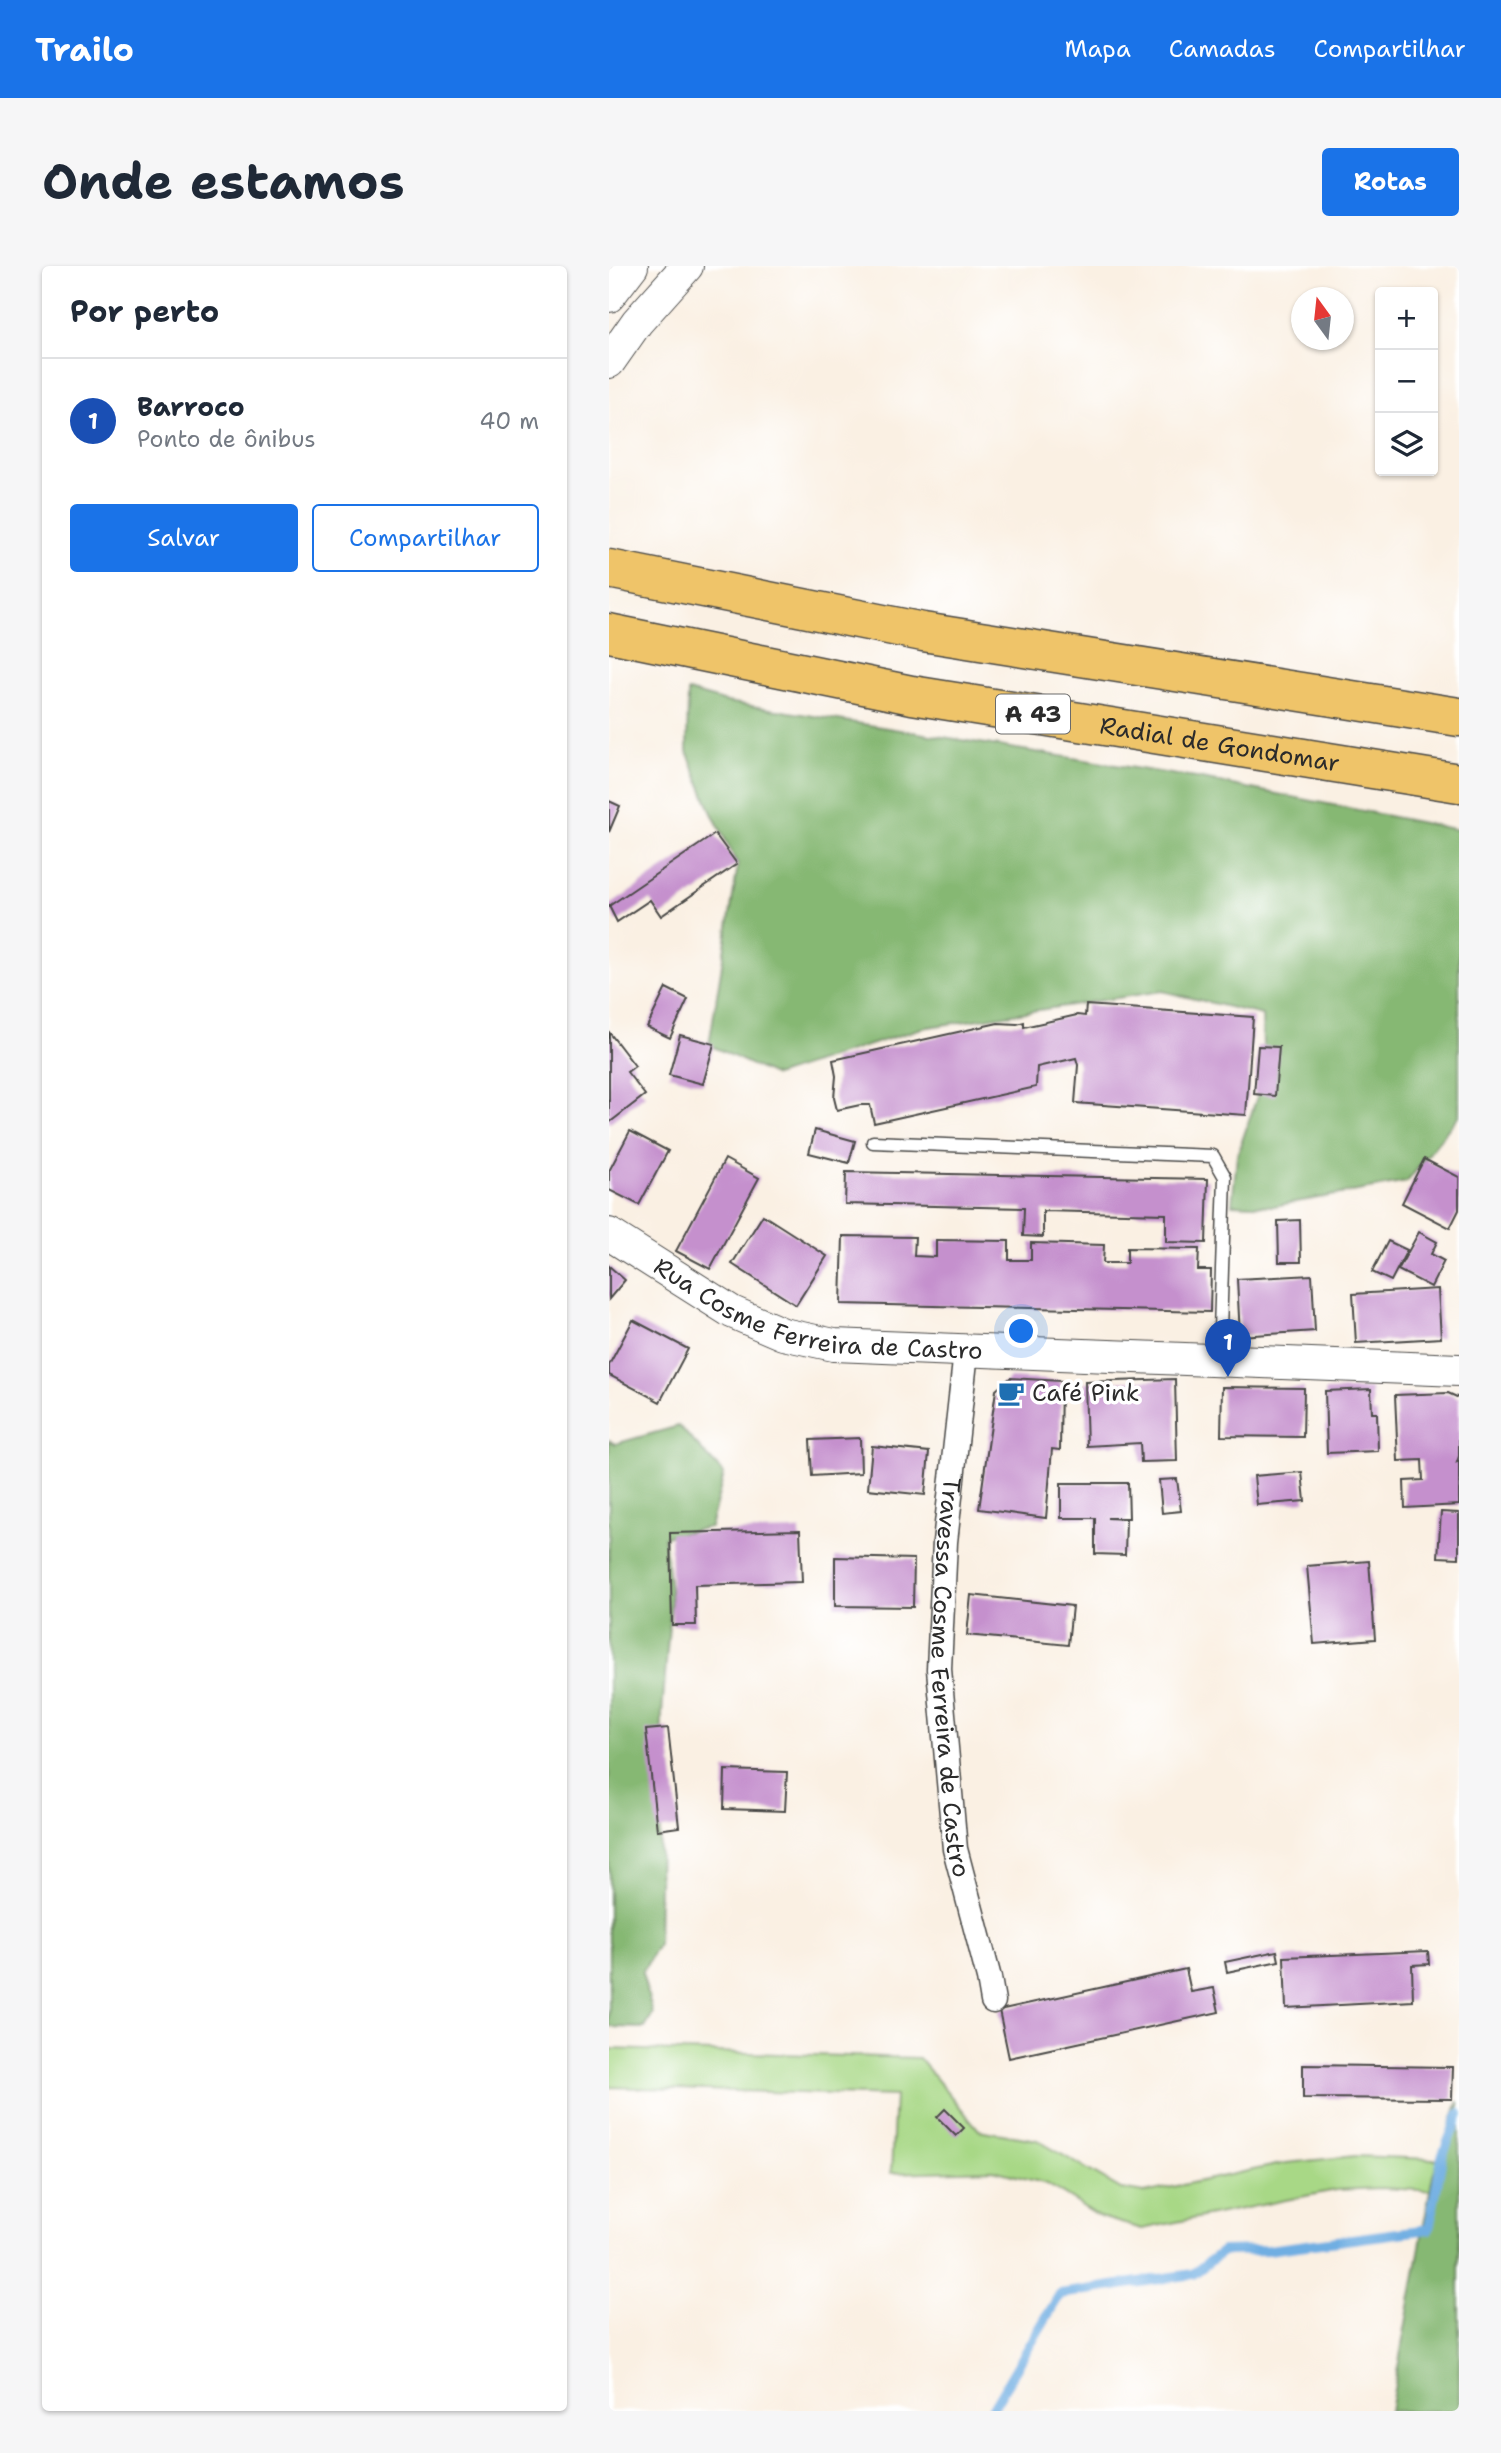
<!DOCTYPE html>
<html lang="pt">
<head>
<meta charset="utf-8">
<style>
  body { margin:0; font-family:"Shantell Sans",sans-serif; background:#f6f6f7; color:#1f2937 }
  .controls { position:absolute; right:21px; top:21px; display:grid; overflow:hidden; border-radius:7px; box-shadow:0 2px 5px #0004 }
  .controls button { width:63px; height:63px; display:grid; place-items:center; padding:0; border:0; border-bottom:2px solid #e0e1e3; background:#fff; color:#1f2937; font:35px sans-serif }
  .compass { position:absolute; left:682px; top:21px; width:63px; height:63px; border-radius:50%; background:#fff; box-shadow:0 2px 5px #0004; rotate:345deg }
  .you { position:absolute; left:413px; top:1066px; width:24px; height:24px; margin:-18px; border:5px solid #fff; border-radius:50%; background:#1a73e8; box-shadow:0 0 0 10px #1a73e833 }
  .badge { display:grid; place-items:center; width:46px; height:46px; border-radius:50%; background:#1a73e8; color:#fff; font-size:23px; font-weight:700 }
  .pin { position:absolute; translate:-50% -58px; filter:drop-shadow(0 2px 4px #0008) }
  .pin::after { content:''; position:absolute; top:37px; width:24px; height:21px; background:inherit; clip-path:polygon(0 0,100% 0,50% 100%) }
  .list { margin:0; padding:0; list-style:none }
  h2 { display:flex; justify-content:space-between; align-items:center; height:91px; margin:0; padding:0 28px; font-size:30px }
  h2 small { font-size:23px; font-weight:400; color:#747a83 }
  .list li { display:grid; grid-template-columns:46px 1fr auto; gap:21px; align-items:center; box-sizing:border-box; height:126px; padding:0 28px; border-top:2px solid #e0e1e3 }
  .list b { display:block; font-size:26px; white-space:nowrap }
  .list p { margin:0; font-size:23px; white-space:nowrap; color:#747a83 }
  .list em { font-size:23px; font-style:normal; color:#747a83 }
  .actions { display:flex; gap:14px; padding:21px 28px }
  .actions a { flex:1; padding:16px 0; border:2px solid #1a73e8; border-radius:7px; text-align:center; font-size:24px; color:#1a73e8 }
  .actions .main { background:#1a73e8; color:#fff }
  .icon { flex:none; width:38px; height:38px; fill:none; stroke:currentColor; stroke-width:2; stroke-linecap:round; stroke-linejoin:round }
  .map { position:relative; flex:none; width:850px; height:2145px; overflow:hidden; border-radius:7px }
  header { display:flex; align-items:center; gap:42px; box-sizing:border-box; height:98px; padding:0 35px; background:#1a73e8; color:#fff }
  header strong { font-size:33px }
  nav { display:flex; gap:38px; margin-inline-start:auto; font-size:24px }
  .intro { display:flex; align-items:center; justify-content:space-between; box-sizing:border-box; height:168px; padding:0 42px }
  h1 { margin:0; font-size:49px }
  .button { padding:18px 32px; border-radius:7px; background:#1a73e8; color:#fff; font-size:24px; font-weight:700 }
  main { display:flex; gap:42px; padding:0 42px }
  aside { flex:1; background:#fff; border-radius:7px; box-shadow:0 2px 5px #0004 }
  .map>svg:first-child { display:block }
  .green { fill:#a8d886; stroke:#6a8258; stroke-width:2 }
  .forest { fill:#86b873; stroke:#58724f; stroke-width:2 }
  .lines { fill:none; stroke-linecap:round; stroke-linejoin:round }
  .stream { stroke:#6faee2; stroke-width:10 }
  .building { fill:#c590cd }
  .service-casing { stroke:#4a4947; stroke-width:15 }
  .minor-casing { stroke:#4a4947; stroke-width:27 }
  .tertiary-casing { stroke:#4a4947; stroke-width:34 }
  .motorway-casing { stroke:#4a4947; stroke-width:41 }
  .service { stroke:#fff; stroke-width:12 }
  .minor { stroke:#fff; stroke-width:24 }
  .tertiary { stroke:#fff; stroke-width:32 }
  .motorway { stroke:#efc469; stroke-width:38 }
  .labels { text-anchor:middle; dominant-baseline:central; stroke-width:7; stroke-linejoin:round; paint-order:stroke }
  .shield { fill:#fff; stroke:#6b6b6b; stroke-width:2 }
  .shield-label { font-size:23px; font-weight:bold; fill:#2b2b2b }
  .street-label { font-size:24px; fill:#2b2b2b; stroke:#fff }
  .poi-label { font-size:24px; fill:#2b2b2b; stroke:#fff; text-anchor:start }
</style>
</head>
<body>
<header>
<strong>Trailo</strong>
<nav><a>Mapa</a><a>Camadas</a><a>Compartilhar</a></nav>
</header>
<div class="intro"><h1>Onde estamos</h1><a class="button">Rotas</a></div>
<main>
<aside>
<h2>Por perto<small></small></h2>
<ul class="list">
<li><span class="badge" style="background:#1a4fb4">1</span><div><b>Barroco</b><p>Ponto de ônibus</p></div><em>40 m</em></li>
</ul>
<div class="actions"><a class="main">Salvar</a><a>Compartilhar</a></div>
</aside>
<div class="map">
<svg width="850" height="2145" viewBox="0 0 850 2145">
  <rect width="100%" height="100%" fill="#fff"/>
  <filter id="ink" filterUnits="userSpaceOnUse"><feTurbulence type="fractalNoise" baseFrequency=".0143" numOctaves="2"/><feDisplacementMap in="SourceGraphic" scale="14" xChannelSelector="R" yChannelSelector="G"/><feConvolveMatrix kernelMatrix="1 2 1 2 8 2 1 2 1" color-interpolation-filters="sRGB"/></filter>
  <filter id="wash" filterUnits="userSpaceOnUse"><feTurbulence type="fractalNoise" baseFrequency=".00686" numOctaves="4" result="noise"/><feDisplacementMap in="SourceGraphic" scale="28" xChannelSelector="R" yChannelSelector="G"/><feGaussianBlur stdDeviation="1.57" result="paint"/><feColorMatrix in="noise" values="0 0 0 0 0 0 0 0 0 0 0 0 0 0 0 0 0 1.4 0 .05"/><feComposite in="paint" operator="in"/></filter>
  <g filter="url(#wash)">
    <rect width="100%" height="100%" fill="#faf0e3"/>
    <polygon class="green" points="0,1783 310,1792 370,1864 428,1874 512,1923 535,1927 677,1897 746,1890 850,1894 850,1926 771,1922 727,1924 533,1963 491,1951 438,1918 384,1904 282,1907 286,1830 0,1821"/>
    <g class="forest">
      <polygon points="79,425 118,436 593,513 850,564 850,849 798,916 665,940 623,938 628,890 655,810 653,749 553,725 313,762 166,810 100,779 129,599 102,545 78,485"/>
      <polygon points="70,1160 115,1208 101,1261 55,1271 62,1334 53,1448 49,1679 33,1707 44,1748 36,1762 0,1761 0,1174 6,1178"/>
      <polygon points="850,1835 850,2145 781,2145 824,1909"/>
    </g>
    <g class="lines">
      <polyline class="stream" points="382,2145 451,2028 584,2008 614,1985 659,1984 820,1963 833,1891 850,1848"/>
    </g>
    <g id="blocks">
      <g class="building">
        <polygon points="0,535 11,540 0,566"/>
        <polygon points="106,568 128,598 52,650 41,634 8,656 0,640"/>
        <polygon points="57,722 79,733 61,772 38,761"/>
        <polygon points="477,739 644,751 637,849 466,837 469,799 467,792 428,801 427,821 265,857 261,839 251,839 228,844 225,832 227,810 224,794 389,757 408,758 415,756 415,761 468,749 476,750"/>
        <polygon points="0,766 26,800 18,806 36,829 0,857"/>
        <polygon points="71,769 105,778 94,818 60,809"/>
        <polygon points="649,780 670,781 666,830 645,828"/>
        <polygon points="206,864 246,875 240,897 200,887"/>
        <polygon points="21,865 59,885 30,939 0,924 0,905"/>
        <polygon points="116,893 150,912 101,1003 67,985"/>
        <polygon points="815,893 850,911 850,944 841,962 793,937"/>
        <polygon points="237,906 599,913 597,977 557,976 557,948 434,945 434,971 414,970 415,942 236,938"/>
        <polygon points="154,949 218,990 187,1039 123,998"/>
        <polygon points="691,954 692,996 670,996 669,955"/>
        <polygon points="810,966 828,976 822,988 835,995 822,1021 789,1004"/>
        <polygon points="234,970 306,971 305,990 327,991 327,974 400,975 400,994 422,994 422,977 495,979 494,997 518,997 518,982 590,983 589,1004 602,1004 601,1046 232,1038"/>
        <polygon points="779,975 798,984 782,1015 763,1006"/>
        <polygon points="0,1000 16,1014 0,1033"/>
        <polygon points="703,1009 706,1065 631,1070 628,1013"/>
        <polygon points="829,1023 832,1072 747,1077 744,1028"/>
        <polygon points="24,1054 79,1083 51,1136 0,1109 0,1099"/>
        <polygon points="401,1112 452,1115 451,1184 443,1183 437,1252 370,1243 387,1124"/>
        <polygon points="566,1113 568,1195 532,1196 531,1177 478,1180 476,1116"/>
        <polygon points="613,1121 695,1122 694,1171 612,1170"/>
        <polygon points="762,1123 763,1147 768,1147 769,1185 718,1187 716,1125"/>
        <polygon points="839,1127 850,1132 850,1190 848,1196 850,1195 850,1239 796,1242 795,1215 814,1214 813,1194 789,1195 786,1129"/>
        <polygon points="251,1172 252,1207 203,1210 201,1174"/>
        <polygon points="263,1180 320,1186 316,1229 259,1223"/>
        <polygon points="693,1206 696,1235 648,1239 645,1210"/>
        <polygon points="568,1213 572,1245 553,1247 550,1214"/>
        <polygon points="452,1217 519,1217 520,1252 498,1252 517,1253 516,1289 486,1288 486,1252 452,1252"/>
        <polygon points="832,1246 850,1247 850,1292 829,1291"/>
        <polygon points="191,1264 193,1316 86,1319 87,1359 63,1359 61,1267"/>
        <polygon points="226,1291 305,1293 304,1341 226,1340"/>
        <polygon points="760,1295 766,1373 705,1378 698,1300"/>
        <polygon points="362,1329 463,1340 459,1379 358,1369"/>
        <polygon points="59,1462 70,1561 48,1564 37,1464"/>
        <polygon points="116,1504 178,1506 176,1545 115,1543"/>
        <polygon points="668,1685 670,1695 618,1706 616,1696"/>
        <polygon points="819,1685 820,1698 803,1699 804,1735 677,1742 675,1691"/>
        <polygon points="577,1703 582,1726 605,1722 610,1746 400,1792 390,1744"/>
        <polygon points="694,1799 844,1801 843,1833 694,1832"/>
        <polygon points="336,1843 355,1862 347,1870 328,1851"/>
      </g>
    </g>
  </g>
  <g filter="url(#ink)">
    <use href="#blocks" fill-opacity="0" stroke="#4a4947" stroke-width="2"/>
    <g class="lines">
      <defs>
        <polyline id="service" points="264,876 604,890 616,911 610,1095"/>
        <g id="minor">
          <path id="s1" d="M 357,1086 L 336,1276 L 330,1403 L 346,1583 L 380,1712 L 384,1735"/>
        </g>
        <g id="tertiary">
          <polyline points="0,30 23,0"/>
          <polyline points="0,96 28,56 78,0"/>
          <path id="s2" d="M 0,968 L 123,1046 L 174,1068 L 225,1079 L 850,1104"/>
        </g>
        <g id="motorway">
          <polyline points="0,303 314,366 850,451"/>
          <path id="s3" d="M 0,367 L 303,429 L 850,517"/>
        </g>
      </defs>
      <use href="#service" class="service-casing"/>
      <use href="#minor" class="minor-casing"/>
      <use href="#tertiary" class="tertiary-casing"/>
      <use href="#motorway" class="motorway-casing"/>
      <use href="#service" class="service"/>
      <use href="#minor" class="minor"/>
      <use href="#tertiary" class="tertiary"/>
      <use href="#motorway" class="motorway"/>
    </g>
  </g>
  <defs>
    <symbol id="cafe-bare" viewBox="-9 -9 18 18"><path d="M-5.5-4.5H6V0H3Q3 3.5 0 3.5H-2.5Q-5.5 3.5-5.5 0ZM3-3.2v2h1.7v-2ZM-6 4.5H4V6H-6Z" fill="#1f6fb2" stroke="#fff" stroke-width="2.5" paint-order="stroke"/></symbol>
  </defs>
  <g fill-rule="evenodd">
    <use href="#cafe-bare" x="383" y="1108" width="38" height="38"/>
  </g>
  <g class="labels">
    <rect class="shield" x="387" y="428.5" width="74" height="39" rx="5"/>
    <g class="shield-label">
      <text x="424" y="448">A 43</text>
    </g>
    <g class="street-label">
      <text stroke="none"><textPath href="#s3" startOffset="621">Radial de Gondomar</textPath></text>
      <text stroke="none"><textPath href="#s2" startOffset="229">Rua Cosme Ferreira de Castro</textPath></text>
      <text stroke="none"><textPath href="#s1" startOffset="327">Travessa Cosme Ferreira de Castro</textPath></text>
    </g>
    <g class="poi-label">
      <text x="423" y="1127">Café Pink</text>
    </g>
  </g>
</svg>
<div class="controls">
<button>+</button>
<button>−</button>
<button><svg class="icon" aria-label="layers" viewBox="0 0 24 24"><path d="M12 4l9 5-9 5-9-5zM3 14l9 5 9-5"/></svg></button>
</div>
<svg class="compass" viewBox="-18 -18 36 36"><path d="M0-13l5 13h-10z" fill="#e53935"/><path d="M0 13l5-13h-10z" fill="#747a83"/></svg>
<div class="you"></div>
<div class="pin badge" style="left:619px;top:1111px;background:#1a4fb4">1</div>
</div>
</main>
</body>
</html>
